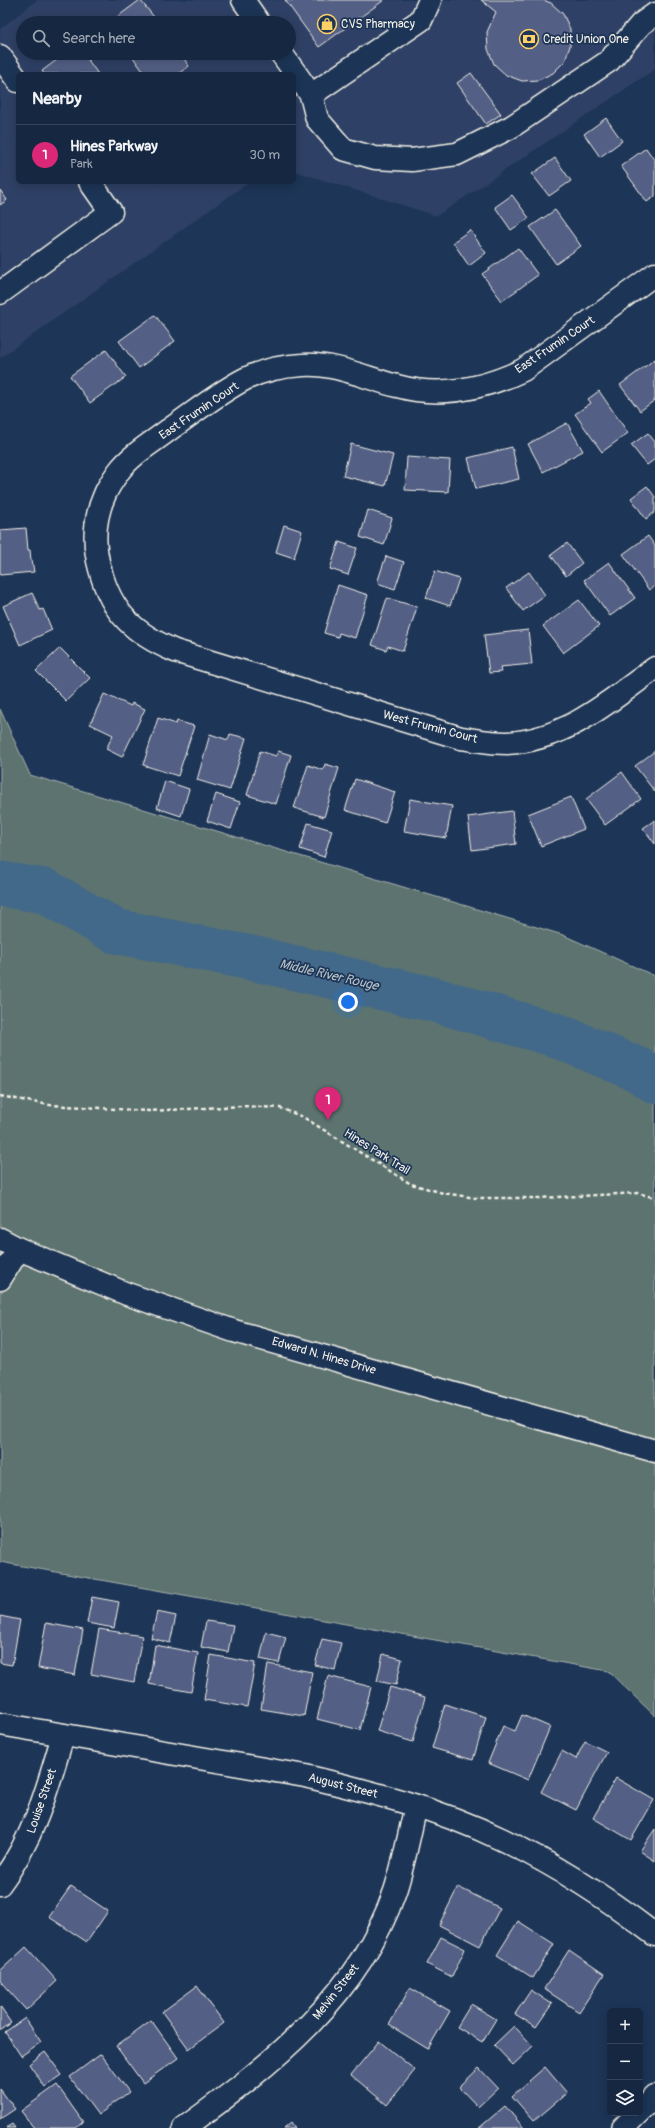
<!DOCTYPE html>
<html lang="en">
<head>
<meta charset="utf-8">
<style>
  body { margin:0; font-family:Pangolin,sans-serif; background:#23344c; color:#f1f3f6 }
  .controls { position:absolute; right:12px; bottom:12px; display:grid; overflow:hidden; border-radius:6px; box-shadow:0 2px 10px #0003 }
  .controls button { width:36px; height:36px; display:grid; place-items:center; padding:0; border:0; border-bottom:1px solid #35445a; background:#162841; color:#f1f3f6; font:20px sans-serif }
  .you { position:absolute; left:348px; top:1002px; width:14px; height:14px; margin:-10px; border:3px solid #fff; border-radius:50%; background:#1a73e8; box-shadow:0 0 0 6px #1a73e833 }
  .badge { display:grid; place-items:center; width:26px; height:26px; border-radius:50%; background:#db2777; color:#fff; font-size:13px; font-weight:700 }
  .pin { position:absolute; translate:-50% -33px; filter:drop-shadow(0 1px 2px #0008) }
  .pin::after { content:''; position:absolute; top:21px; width:14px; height:12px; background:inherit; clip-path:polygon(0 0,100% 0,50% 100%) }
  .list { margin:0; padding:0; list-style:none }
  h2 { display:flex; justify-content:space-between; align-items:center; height:52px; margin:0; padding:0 16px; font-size:17px }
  h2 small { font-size:13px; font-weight:400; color:#9ea6b1 }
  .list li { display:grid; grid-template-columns:26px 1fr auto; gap:12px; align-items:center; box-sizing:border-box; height:60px; padding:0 16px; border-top:1px solid #35445a }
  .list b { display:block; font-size:15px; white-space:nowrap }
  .list p { margin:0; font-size:13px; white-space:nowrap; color:#9ea6b1 }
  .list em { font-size:13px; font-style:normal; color:#9ea6b1 }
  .icon { flex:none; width:22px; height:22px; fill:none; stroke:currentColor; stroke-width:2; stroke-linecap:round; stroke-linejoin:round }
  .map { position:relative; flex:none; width:655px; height:2128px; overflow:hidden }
  .search { position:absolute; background:#162841; box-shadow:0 2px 10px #0003; left:16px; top:16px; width:280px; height:44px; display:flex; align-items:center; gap:10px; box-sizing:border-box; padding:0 14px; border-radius:22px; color:#9ea6b1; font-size:15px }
  .panel { position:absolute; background:#162841; box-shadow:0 2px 10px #0003; left:16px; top:72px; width:280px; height:112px; border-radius:6px }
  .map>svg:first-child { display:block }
  .built { fill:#2d4165; fill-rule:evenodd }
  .green { fill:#5c736f; stroke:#a8b2ac }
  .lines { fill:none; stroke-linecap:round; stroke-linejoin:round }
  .river { stroke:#426989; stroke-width:45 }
  .building { fill:#525e85; stroke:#f4f1e8 }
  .minor-casing { stroke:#f4f1e8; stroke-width:25 }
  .path { stroke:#f4f1e8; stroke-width:2.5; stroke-dasharray:4 3; stroke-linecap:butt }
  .minor { stroke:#1d3557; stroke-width:22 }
  .labels { text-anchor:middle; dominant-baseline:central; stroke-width:3.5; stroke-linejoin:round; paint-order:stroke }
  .poi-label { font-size:12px; fill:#f4f1e8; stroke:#1d3557; text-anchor:start }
  .street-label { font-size:12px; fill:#f4f1e8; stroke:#1d3557 }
  .water-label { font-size:13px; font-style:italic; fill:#b6c1c7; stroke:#1d3557 }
</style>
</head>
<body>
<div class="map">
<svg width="655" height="2128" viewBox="0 0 655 2128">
  <rect width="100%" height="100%" fill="#1d3557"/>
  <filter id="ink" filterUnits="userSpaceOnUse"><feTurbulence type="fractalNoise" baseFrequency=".025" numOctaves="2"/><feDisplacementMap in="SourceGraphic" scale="8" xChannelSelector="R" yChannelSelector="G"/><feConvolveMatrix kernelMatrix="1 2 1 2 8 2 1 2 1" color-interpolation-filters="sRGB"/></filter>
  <g filter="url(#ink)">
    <path class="built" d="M 37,0 L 650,0 L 655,7 L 655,69 L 437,216 L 294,171 L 294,74 L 18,74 L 18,182 L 249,182 L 0,358 L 0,29 ZM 23,23 L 289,23 L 289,53 L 23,53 Z"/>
    <polygon class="green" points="0,709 30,775 563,935 655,976 655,1716 608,1671 0,1562"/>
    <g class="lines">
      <polyline class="river" points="0,884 45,891 115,931 256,959 436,1000 556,1035 639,1070 655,1081"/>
    </g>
    <g class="building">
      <polygon points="140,0 159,23 109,23"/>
      <polygon points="285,0 384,0 319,47"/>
      <polygon points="481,0 543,0 551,3 563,14 570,29 570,46 565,61 553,73 538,80 522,81 506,75 494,64 488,49 487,32 496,12"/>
      <polygon points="66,53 83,53 98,74 44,74 42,71"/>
      <polygon points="130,53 180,53 189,66 178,74 145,74"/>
      <polygon points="471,73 501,114 486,124 457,83"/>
      <polygon points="606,118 622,141 600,157 584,134"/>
      <polygon points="646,148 655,161 655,196 647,202 621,166"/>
      <polygon points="555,158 571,181 549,196 532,174"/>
      <polygon points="0,190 7,200 0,205"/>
      <polygon points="512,195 529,218 511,230 495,207"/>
      <polygon points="555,210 581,246 556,264 530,227"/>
      <polygon points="470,230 486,253 469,266 453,242"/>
      <polygon points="518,248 538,275 502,301 482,274"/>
      <polygon points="155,315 175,341 139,368 119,341"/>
      <polygon points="106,350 126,377 90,403 70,376"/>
      <polygon points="655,359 655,400 640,411 620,385"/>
      <polygon points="599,391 628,433 602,452 575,414 591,403 588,399"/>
      <polygon points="567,423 583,451 543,472 528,444"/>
      <polygon points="648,433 655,442 655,459 647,465 631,445"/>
      <polygon points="351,444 393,455 385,486 343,476"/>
      <polygon points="512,447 519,479 476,489 468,458"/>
      <polygon points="407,457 450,460 448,492 405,490"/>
      <polygon points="647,486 655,497 655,512 646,519 631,498"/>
      <polygon points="368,510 392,518 384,545 360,537"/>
      <polygon points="284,525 302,531 294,558 276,552"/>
      <polygon points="26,528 28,550 30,550 31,560 32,560 34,572 0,575 0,530"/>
      <polygon points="648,536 655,546 655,586 649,590 623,554"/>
      <polygon points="339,542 357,548 348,575 330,569"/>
      <polygon points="567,543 582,563 566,576 551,555"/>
      <polygon points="386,556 404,562 395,589 377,583"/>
      <polygon points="609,562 635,598 610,616 584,580"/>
      <polygon points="435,571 459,579 450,606 426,598"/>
      <polygon points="529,572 545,595 523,611 506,588"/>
      <polygon points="338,585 368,595 355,638 339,633 338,637 324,633"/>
      <polygon points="32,593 40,610 43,609 52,630 20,645 3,606"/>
      <polygon points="387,598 417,607 403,651 388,646 386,650 372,645"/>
      <polygon points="579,600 599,626 563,653 543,626"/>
      <polygon points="528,630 532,664 500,667 501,672 489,673 484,635"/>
      <polygon points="60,648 90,678 66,701 36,671"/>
      <polygon points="104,694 131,706 132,703 145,709 122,757 106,749 113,735 90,724"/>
      <polygon points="158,718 176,724 177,721 194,726 178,776 143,765"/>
      <polygon points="210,734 228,740 230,734 246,738 230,790 197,780"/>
      <polygon points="260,751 276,756 278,751 291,755 276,804 247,795"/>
      <polygon points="655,751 655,792 635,766"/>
      <polygon points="325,764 339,768 324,817 294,808 308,765 323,770"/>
      <polygon points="622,772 641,799 605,825 586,799"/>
      <polygon points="355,779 395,792 385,823 345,810"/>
      <polygon points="165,781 189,789 181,816 157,808"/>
      <polygon points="216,794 240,802 231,829 207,821"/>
      <polygon points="571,797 584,829 541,846 528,814"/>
      <polygon points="410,799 452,806 446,838 404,831"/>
      <polygon points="512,811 516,844 472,850 468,817"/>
      <polygon points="655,820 655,844 643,828"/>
      <polygon points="308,823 332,830 324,857 300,849"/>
      <polygon points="92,1597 119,1602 114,1628 87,1623"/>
      <polygon points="157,1612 176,1616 170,1643 151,1638"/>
      <polygon points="0,1616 20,1620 12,1665 0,1663"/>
      <polygon points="206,1621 233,1625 228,1652 201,1647"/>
      <polygon points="46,1623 83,1630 75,1675 38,1668"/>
      <polygon points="99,1629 142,1636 134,1682 91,1674"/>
      <polygon points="266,1632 286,1637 279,1663 260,1659"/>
      <polygon points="322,1639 341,1643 335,1670 315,1665"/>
      <polygon points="155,1645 198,1653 191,1692 149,1684"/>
      <polygon points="383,1654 402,1659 396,1685 377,1681"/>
      <polygon points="211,1655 255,1663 247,1707 204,1700"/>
      <polygon points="268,1664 312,1672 304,1716 261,1709"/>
      <polygon points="328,1676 371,1687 360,1730 317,1719"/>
      <polygon points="390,1687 425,1697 413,1742 377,1731"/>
      <polygon points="445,1704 486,1717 473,1760 432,1748"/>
      <polygon points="522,1715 550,1727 528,1780 488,1763 503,1726 515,1731"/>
      <polygon points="585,1741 607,1752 576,1810 541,1792 562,1751 576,1759"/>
      <polygon points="616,1778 654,1800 631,1840 593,1818"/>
      <polygon points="655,1829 655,1861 640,1851"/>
      <polygon points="71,1886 108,1911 87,1942 49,1917"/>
      <polygon points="458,1887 500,1908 480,1946 439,1925"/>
      <polygon points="518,1921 554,1944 533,1978 497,1955"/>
      <polygon points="441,1937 465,1949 452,1977 427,1964"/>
      <polygon points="26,1947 57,1981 26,2010 0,1981 0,1971"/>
      <polygon points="569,1950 604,1974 579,2012 544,1989"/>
      <polygon points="197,1986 224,2023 189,2049 162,2012"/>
      <polygon points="410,1988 450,2011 428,2049 389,2025"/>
      <polygon points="531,1990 552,2004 536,2027 515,2014"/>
      <polygon points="471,2004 496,2019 482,2042 457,2027"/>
      <polygon points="0,2007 11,2023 0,2031"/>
      <polygon points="25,2018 41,2042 21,2056 5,2032"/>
      <polygon points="151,2020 178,2058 143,2083 116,2046"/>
      <polygon points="514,2026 533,2046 513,2065 494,2045"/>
      <polygon points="379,2041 415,2070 387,2105 351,2075"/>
      <polygon points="45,2052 62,2075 45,2087 29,2064"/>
      <polygon points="101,2054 129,2092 98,2115 70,2077"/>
      <polygon points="545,2067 567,2093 534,2121 512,2096"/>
      <polygon points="479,2068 498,2088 478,2107 459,2087"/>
      <polygon points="57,2085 83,2122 76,2128 34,2128 21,2111"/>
      <polygon points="0,2089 15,2109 0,2119"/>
      <polygon points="505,2106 524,2128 479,2128"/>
      <polygon points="291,2122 295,2128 284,2128"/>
      <polygon points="12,2124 15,2128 6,2128"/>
    </g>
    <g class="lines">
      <defs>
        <g id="minor">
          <polyline points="243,0 259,23"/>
          <polyline points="281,53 311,95 421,20 430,0"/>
          <polyline points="0,56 18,81"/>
          <polyline points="311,95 317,119 343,149 375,158 412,160 457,154 511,127 609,61 641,24 655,14"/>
          <path d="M 655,274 L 523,370 C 483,389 440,398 397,386 C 365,378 336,363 303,365 C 283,366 263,370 245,379 C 218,393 195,412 170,429 C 153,442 132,454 119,471 C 114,478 108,487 105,494 C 94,518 93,545 100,569 C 111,613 135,634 175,651 L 461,738 C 476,740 491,743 507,743 C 566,740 610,701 655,668"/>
          <polyline points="0,293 111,212 90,182"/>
          <polyline points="0,1239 19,1249 127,1294 234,1331 655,1451"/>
          <polyline points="0,1279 19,1249"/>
          <path d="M 0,1724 L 305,1776 C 372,1792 439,1809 501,1839 C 556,1865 607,1898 655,1935"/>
          <path d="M 0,1884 C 34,1839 48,1787 63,1735"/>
          <polyline points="640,2111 655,2096"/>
          <path d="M 184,2128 C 271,2065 359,1996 395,1891 C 404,1864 409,1834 416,1806"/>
          <polyline points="623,2128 638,2113"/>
        </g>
      </defs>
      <use href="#minor" class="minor-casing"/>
      <polyline class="path" points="0,1096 50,1105 149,1111 243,1106 280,1108 303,1117 411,1184 443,1193 476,1198 539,1198 638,1193 655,1198"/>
      <use href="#minor" class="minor"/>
    </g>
  </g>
  <defs>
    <symbol id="shop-ring" viewBox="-11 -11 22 22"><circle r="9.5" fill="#1d3557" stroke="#ffd166" stroke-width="1.5"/><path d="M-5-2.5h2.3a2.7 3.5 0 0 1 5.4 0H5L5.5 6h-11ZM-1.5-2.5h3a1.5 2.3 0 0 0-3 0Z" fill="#ffd166"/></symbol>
    <symbol id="bank-ring" viewBox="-11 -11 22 22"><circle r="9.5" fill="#1d3557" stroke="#ffd166" stroke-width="1.5"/><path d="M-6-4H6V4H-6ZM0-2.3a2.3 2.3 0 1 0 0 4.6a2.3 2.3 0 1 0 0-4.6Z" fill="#ffd166"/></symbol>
  </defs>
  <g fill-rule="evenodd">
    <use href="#shop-ring" x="316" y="13" width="22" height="22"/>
    <use href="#bank-ring" x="518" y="28" width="22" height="22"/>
  </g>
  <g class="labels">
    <g class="poi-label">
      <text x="341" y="24">CVS Pharmacy</text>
      <text x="543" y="39">Credit Union One</text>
    </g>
    <g class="street-label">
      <text transform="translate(555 345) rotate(-34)">East Frumin Court</text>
      <text transform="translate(199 411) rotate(-34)">East Frumin Court</text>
      <text transform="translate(430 727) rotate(15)">West Frumin Court</text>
      <text transform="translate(377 1152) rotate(32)">Hines Park Trail</text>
      <text transform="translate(324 1356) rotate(16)">Edward N. Hines Drive</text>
      <text transform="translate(343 1786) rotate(14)">August Street</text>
      <text transform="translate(42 1801) rotate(-71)">Louise Street</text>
      <text transform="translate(336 1992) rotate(-52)">Melvin Street</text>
    </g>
    <g class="water-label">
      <text transform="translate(329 975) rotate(13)">Middle River Rouge</text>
    </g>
  </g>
</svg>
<div class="controls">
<button>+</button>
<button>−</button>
<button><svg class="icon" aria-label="layers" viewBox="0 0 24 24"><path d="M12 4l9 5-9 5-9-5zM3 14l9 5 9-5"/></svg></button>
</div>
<div class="you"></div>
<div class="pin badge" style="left:328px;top:1120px">1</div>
<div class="search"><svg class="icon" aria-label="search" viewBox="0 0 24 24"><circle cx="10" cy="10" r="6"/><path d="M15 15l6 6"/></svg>Search here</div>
<section class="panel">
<h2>Nearby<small></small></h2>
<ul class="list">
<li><span class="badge">1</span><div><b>Hines Parkway</b><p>Park</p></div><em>30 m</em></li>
</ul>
</section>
</div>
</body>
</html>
